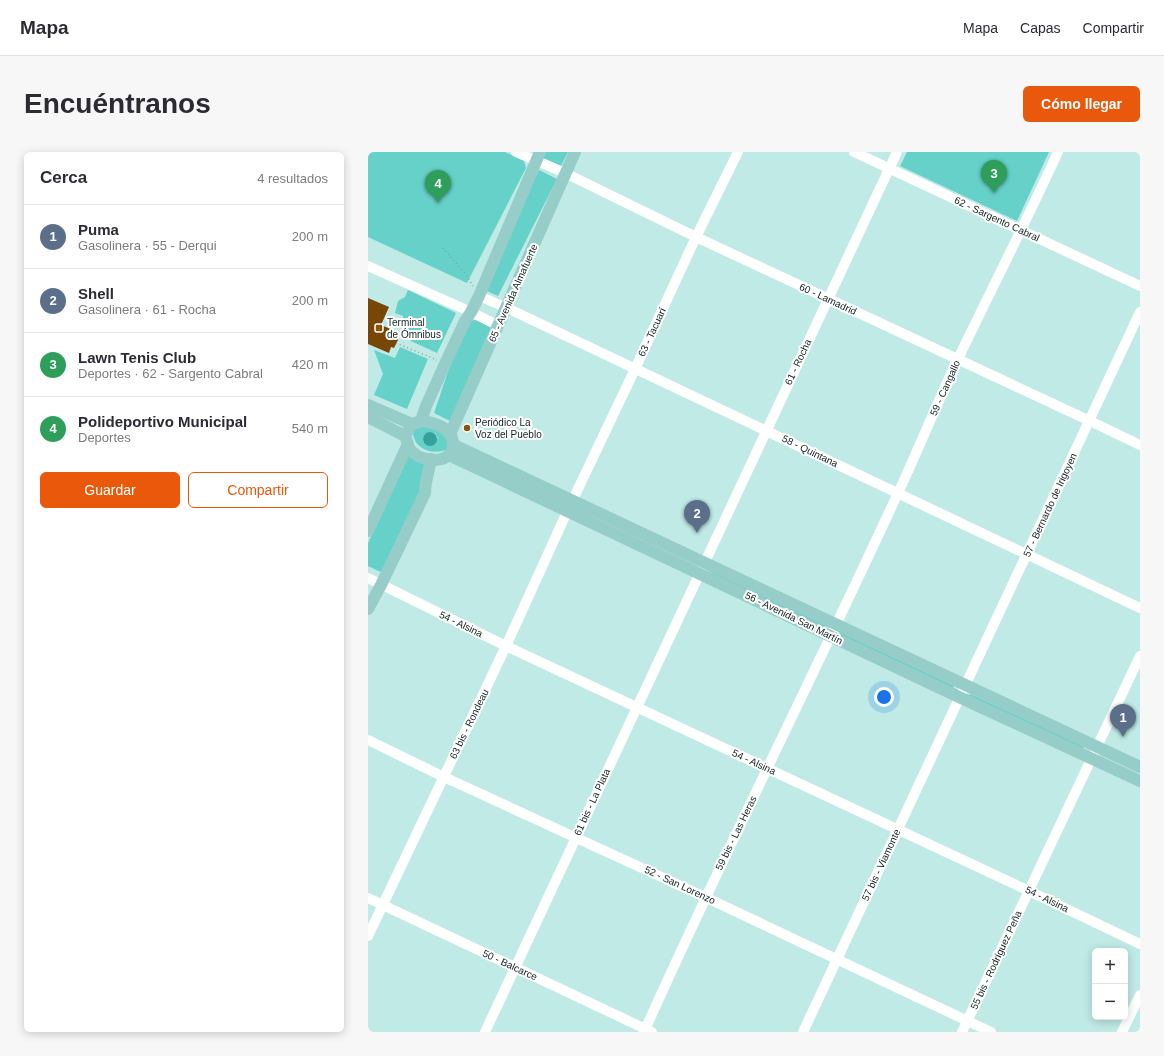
<!DOCTYPE html>
<html lang="es">
<head>
<meta charset="utf-8">
<style>
  body { margin:0; font-family:Arial,sans-serif; background:#f7f7f7; color:#2b2b33 }
  .controls { position:absolute; right:12px; bottom:12px; display:grid; overflow:hidden; border-radius:6px; box-shadow:0 2px 10px #0003 }
  .controls button { width:36px; height:36px; display:grid; place-items:center; padding:0; border:0; border-bottom:1px solid #e1e1e2; background:#fff; color:#2b2b33; font:20px sans-serif }
  .you { position:absolute; left:516px; top:545px; width:14px; height:14px; margin:-10px; border:3px solid #fff; border-radius:50%; background:#1a73e8; box-shadow:0 0 0 6px #1a73e833 }
  .badge { display:grid; place-items:center; width:26px; height:26px; border-radius:50%; background:#ea580c; color:#fff; font-size:13px; font-weight:700 }
  .pin { position:absolute; translate:-50% -33px; filter:drop-shadow(0 1px 2px #0008) }
  .pin::after { content:''; position:absolute; top:21px; width:14px; height:12px; background:inherit; clip-path:polygon(0 0,100% 0,50% 100%) }
  .list { margin:0; padding:0; list-style:none }
  h2 { display:flex; justify-content:space-between; align-items:center; height:52px; margin:0; padding:0 16px; font-size:17px }
  h2 small { font-size:13px; font-weight:400; color:#7c7c81 }
  .list li { display:grid; grid-template-columns:26px 1fr auto; gap:12px; align-items:center; box-sizing:border-box; height:64px; padding:0 16px; border-top:1px solid #e1e1e2 }
  .list b { display:block; font-size:15px; white-space:nowrap }
  .list p { margin:0; font-size:13px; white-space:nowrap; color:#7c7c81 }
  .list em { font-size:13px; font-style:normal; color:#7c7c81 }
  .actions { display:flex; gap:8px; padding:12px 16px }
  .actions a { flex:1; padding:9px 0; border:1px solid #ea580c; border-radius:6px; text-align:center; font-size:14px; color:#ea580c }
  .actions .main { background:#ea580c; color:#fff }
  .map { position:relative; flex:none; width:772px; height:880px; overflow:hidden; border-radius:6px }
  header { display:flex; align-items:center; gap:24px; box-sizing:border-box; height:56px; padding:0 20px; background:#fff; border-bottom:1px solid #e1e1e2 }
  header strong { font-size:19px }
  nav { display:flex; gap:22px; margin-inline-start:auto; font-size:14px }
  .intro { display:flex; align-items:center; justify-content:space-between; box-sizing:border-box; height:96px; padding:0 24px }
  h1 { margin:0; font-size:28px }
  .button { padding:10px 18px; border-radius:6px; background:#ea580c; color:#fff; font-size:14px; font-weight:700 }
  main { display:flex; gap:24px; padding:0 24px }
  aside { flex:1; background:#fff; border-radius:6px; box-shadow:0 2px 10px #0003 }
  .map>svg:first-child { display:block }
  .green { fill:#66d1c9; fill-rule:evenodd }
  .water { fill:#34a29b }
  .building { fill:#784607 }
  .lines { fill:none; stroke-linecap:round; stroke-linejoin:round }
  .path { stroke:#82a4a1; stroke-width:1.5; stroke-dasharray:1 3; stroke-linecap:butt }
  .minor { stroke:#fff; stroke-width:10 }
  .major { stroke:#97cdc9; stroke-width:12 }
  .poi-dot { fill:#8c530c; stroke:#fff; stroke-width:1.5 }
  .labels { text-anchor:middle; dominant-baseline:central; stroke-width:4; stroke-linejoin:round; paint-order:stroke }
  .street-label { font-size:10px; fill:#122322; stroke:#fff }
  .poi-label { font-size:10px; fill:#122322; stroke:#fff; text-anchor:start }
</style>
</head>
<body>
<header>
<strong>Mapa</strong>
<nav><a>Mapa</a><a>Capas</a><a>Compartir</a></nav>
</header>
<div class="intro"><h1>Encuéntranos</h1><a class="button">Cómo llegar</a></div>
<main>
<aside>
<h2>Cerca<small>4 resultados</small></h2>
<ul class="list">
<li><span class="badge" style="background:#5c6f8a">1</span><div><b>Puma</b><p>Gasolinera · 55 - Derqui</p></div><em>200 m</em></li>
<li><span class="badge" style="background:#5c6f8a">2</span><div><b>Shell</b><p>Gasolinera · 61 - Rocha</p></div><em>200 m</em></li>
<li><span class="badge" style="background:#2e9e5b">3</span><div><b>Lawn Tenis Club</b><p>Deportes · 62 - Sargento Cabral</p></div><em>420 m</em></li>
<li><span class="badge" style="background:#2e9e5b">4</span><div><b>Polideportivo Municipal</b><p>Deportes</p></div><em>540 m</em></li>
</ul>
<div class="actions"><a class="main">Guardar</a><a>Compartir</a></div>
</aside>
<div class="map">
<svg width="772" height="880" viewBox="0 0 772 880">
  <rect width="100%" height="100%" fill="#bfeae6"/>
  <g class="green">
    <polygon points="0,0 137,0 156,9 158,16 99,131 0,85"/>
    <polygon points="178,0 200,0 193,14 175,6"/>
    <polygon points="539,0 681,0 649,69 532,14"/>
    <polygon points="171,18 189,27 130,144 112,136"/>
    <polygon points="40,138 88,161 69,201 43,189 41,177 35,171 35,164 27,161 30,149 37,145"/>
    <polygon points="108,168 126,176 84,270 66,261 97,169"/>
    <polygon points="32,195 60,207 39,257 6,243 15,222 6,198 27,206"/>
    <path d="M 52,274 L 65,275 L 79,285 L 80,297 C 64,304 45,297 45,279 ZM 62,280 L 67,281 L 70,286 L 55,290 L 56,283 Z"/>
    <polygon points="41,303 60,307 53,342 15,421 0,414 0,391"/>
    <polygon points="344,419 458,473 456,476 343,422"/>
    <polygon points="472,480 586,534 585,537 471,483"/>
    <polygon points="602,542 716,594 715,597 601,545"/>
  </g>
  <circle class="water" cx="62" cy="287" r="7"/>
  <polygon class="building" points="0,146 21,155 13,173 30,180 30,188 26,196 23,195 21,201 0,192"/>
  <g class="lines">
    <g class="path">
      <polyline points="75,96 97,121 105,134"/>
      <polyline points="28,191 69,208"/>
    </g>
    <g class="minor">
      <polyline points="148,0 197,21 328,85 722,269 772,293"/>
      <polyline points="486,0 772,134"/>
      <polyline points="0,114 103,160 131,174"/>
      <polyline points="111,144 139,156 772,456"/>
      <polyline points="0,426 138,494 661,739 772,792"/>
      <polyline points="0,588 76,625 337,745 623,880"/>
      <polyline points="0,746 284,880"/>
      <polyline points="0,784 138,494 199,360 267,217 328,85 370,0"/>
      <polyline points="117,880 529,0"/>
      <path d="M 276,880 C 357,699 447,521 530,341 C 551,296 569,251 590,207 C 623,138 658,70 690,0"/>
      <polyline points="435,880 772,160"/>
      <polyline points="594,880 772,504"/>
      <polyline points="754,880 772,843"/>
    </g>
    <g class="major">
      <polyline points="0,253 44,272"/>
      <polyline points="0,265 37,284"/>
      <polyline points="53,269 58,254 77,212 97,169 103,160 111,144 172,0"/>
      <path d="M 53,269 C 67,270 85,277 85,292 C 86,296 85,298 83,301 C 73,313 49,308 41,296 C 39,292 39,287 37,284 L 44,272 Z"/>
      <polyline points="82,282 207,0"/>
      <polyline points="86,293 772,615"/>
      <polyline points="81,303 591,545 772,629"/>
      <polyline points="0,379 40,292"/>
      <path d="M 0,457 L 13,433 L 57,341 C 57,329 61,319 63,307"/>
    </g>
  </g>
  <g class="poi-dot">
    <rect x="7" y="172" width="8" height="8" rx="2"/>
    <circle cx="99" cy="276" r="4"/>
  </g>
  <g class="labels">
    <g class="street-label">
      <text transform="translate(629 67) rotate(25)">62 - Sargento Cabral</text>
      <text transform="translate(145 141) rotate(-66)">65 - Avenida Almafuerte</text>
      <text transform="translate(460 147) rotate(25)">60 - Lamadrid</text>
      <text transform="translate(284 180) rotate(-65)">63 - Tacuarí</text>
      <text transform="translate(430 210) rotate(-65)">61 - Rocha</text>
      <text transform="translate(577 236) rotate(-66)">59 - Cangallo</text>
      <text transform="translate(442 299) rotate(26)">58 - Quintana</text>
      <text transform="translate(682 353) rotate(-65)">57 - Bernardo de Irigoyen</text>
      <text transform="translate(426 466) rotate(26)">56 - Avenida San Martín</text>
      <text transform="translate(93 472) rotate(26)">54 - Alsina</text>
      <text transform="translate(101 572) rotate(-64)">63 bis - Rondeau</text>
      <text transform="translate(386 610) rotate(25)">54 - Alsina</text>
      <text transform="translate(224 650) rotate(-65)">61 bis - La Plata</text>
      <text transform="translate(368 681) rotate(-64)">59 bis - Las Heras</text>
      <text transform="translate(513 713) rotate(-65)">57 bis - Viamonte</text>
      <text transform="translate(312 733) rotate(25)">52 - San Lorenzo</text>
      <text transform="translate(679 747) rotate(26)">54 - Alsina</text>
      <text transform="translate(628 808) rotate(-65)">55 bis - Rodríguez Peña</text>
      <text transform="translate(142 813) rotate(25)">50 - Balcarce</text>
    </g>
    <g class="poi-label">
      <text x="19" y="170">Terminal<tspan x="19" dy="12">de Ómnibus</tspan></text>
      <text x="107" y="270">Periódico La<tspan x="107" dy="12">Voz del Pueblo</tspan></text>
    </g>
  </g>
</svg>
<div class="controls">
<button>+</button>
<button>−</button>
</div>
<div class="you"></div>
<div class="pin badge" style="left:755px;top:585px;background:#5c6f8a">1</div>
<div class="pin badge" style="left:329px;top:381px;background:#5c6f8a">2</div>
<div class="pin badge" style="left:626px;top:41px;background:#2e9e5b">3</div>
<div class="pin badge" style="left:70px;top:51px;background:#2e9e5b">4</div>
</div>
</main>
</body>
</html>
